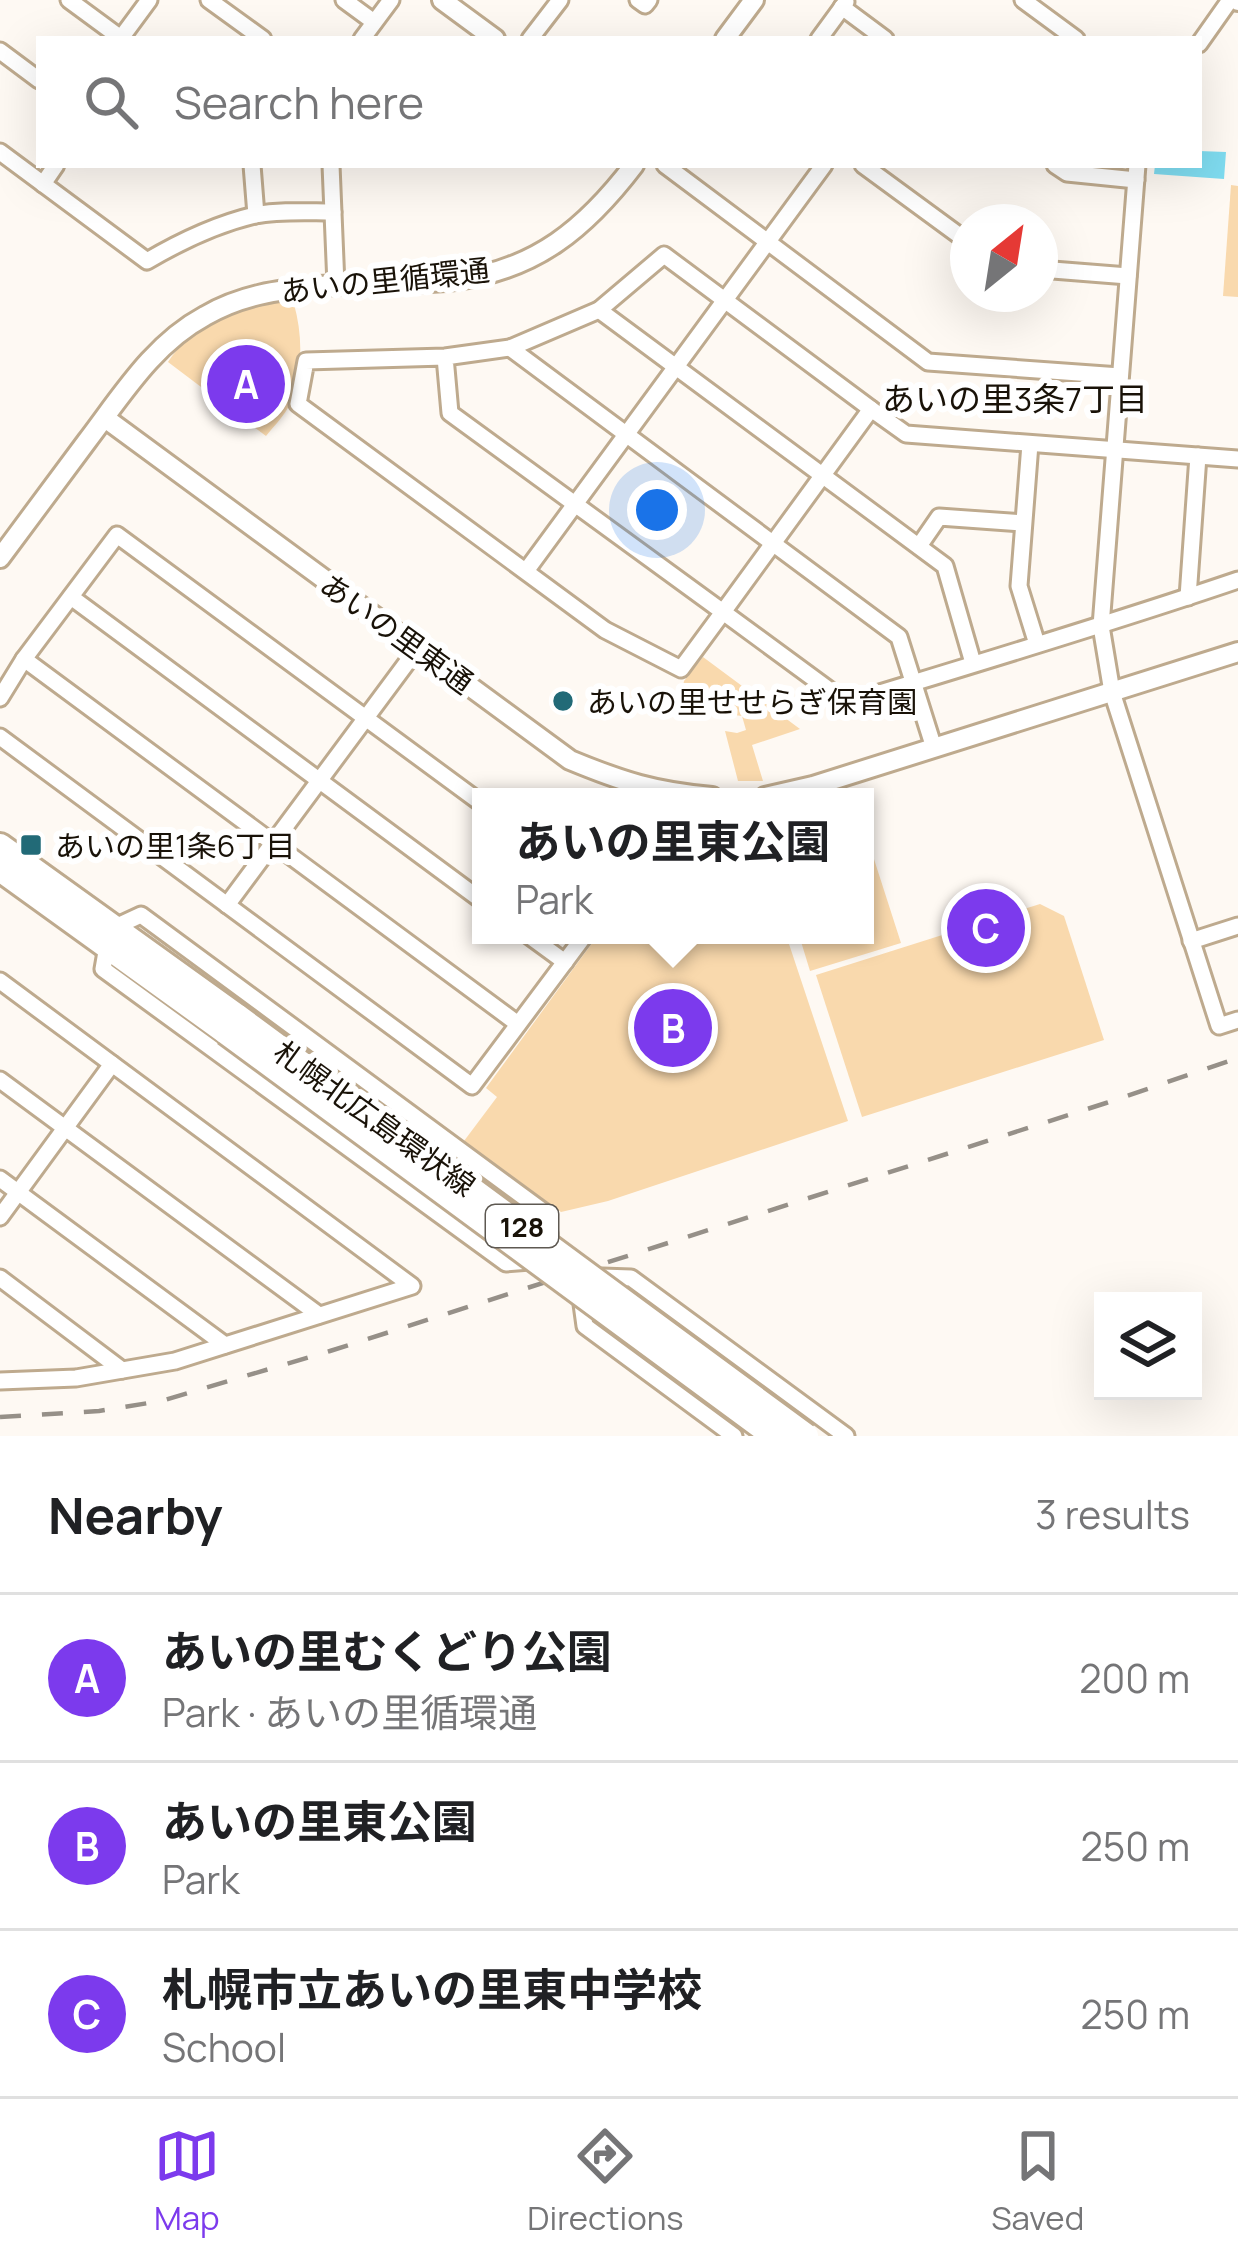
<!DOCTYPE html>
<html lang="en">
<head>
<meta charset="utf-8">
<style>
  body { margin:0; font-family:Manrope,"Noto Sans JP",sans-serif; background:#f6f6f6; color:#202124 }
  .controls { position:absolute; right:36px; bottom:36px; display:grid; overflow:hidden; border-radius:0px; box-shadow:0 12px 48px #0002 }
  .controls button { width:108px; height:108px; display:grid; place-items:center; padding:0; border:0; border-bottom:3px solid #e0e0e0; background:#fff; color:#202124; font:60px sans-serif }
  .compass { position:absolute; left:950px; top:204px; width:108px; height:108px; border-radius:50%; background:#fff; box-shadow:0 12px 48px #0002; rotate:30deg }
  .you { position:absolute; left:657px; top:510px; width:42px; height:42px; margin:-30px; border:9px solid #fff; border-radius:50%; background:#1a73e8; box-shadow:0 0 0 18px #1a73e833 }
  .badge { display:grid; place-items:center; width:78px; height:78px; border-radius:50%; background:#7c3aed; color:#fff; font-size:39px; font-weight:700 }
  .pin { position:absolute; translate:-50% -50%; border:6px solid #fff; box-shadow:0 3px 12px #0006 }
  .popup { position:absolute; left:472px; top:788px; width:402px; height:156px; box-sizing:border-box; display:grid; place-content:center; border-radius:0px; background:#fff; filter:drop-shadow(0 3px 9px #0005); font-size:39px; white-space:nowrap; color:#757577 }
  .popup b { font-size:45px; color:#202124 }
  .popup::after { content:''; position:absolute; left:50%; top:100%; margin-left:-24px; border:24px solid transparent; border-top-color:#fff }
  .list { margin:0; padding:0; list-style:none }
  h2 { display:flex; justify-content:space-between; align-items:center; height:156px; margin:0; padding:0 48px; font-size:51px }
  h2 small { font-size:39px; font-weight:400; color:#757577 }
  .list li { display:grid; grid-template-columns:78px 1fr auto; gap:36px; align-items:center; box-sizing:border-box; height:168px; padding:0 48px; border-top:3px solid #e0e0e0 }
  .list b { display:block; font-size:45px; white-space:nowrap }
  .list p { margin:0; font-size:39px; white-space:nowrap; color:#757577 }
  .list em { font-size:39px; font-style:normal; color:#757577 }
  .icon { flex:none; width:66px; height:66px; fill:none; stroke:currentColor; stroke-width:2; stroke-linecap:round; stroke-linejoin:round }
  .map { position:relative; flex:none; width:1238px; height:1436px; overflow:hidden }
  .search { position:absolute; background:#fff; box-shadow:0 12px 48px #0002; left:36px; right:36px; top:36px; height:132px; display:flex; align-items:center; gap:30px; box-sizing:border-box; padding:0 42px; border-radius:0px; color:#757577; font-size:45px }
  .sheet { height:660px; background:#fff }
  nav { display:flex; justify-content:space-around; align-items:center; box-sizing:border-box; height:168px; border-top:3px solid #e0e0e0; background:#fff; font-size:33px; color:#757577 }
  nav a { display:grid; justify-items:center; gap:6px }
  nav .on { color:#7c3aed }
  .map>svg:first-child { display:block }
  .green { fill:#f9d9ad }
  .water { fill:#7fdcf0 }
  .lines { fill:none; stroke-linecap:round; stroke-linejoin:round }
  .minor-casing { stroke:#beaa8e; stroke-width:21 }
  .tertiary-casing { stroke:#beaa8e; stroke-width:24 }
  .primary-casing { stroke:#beaa8e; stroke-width:30 }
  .minor { stroke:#fff; stroke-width:15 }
  .tertiary { stroke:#fff; stroke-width:18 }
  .primary { stroke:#fff; stroke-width:24 }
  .rail { stroke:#969088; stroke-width:4.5; stroke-dasharray:21 21; stroke-linecap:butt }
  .primary-bridge-casing { stroke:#beaa8e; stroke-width:30; stroke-linecap:butt }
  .primary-bridge { stroke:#fff; stroke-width:24 }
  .poi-dot { fill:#226a77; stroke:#fff; stroke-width:4.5 }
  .labels { text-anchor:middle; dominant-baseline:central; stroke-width:12; stroke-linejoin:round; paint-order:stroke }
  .shield { fill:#fff; stroke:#5e5952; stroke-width:3 }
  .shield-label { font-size:27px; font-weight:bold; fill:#191208 }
  .street-label { font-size:30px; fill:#191208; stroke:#fff }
  .poi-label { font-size:30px; fill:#191208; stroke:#fff; text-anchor:start }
  .neighbourhood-label { font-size:33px; fill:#191208; stroke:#fff }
</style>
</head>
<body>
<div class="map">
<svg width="1238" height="1436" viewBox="0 0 1238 1436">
  <rect width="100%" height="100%" fill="#fef9f3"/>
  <g class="green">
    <polygon points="1231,185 1238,186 1238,297 1223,296"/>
    <path d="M 266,300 L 294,304 C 303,337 303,371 290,404 C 285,415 274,426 266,436 L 168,362 C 192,326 226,312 266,300 Z"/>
    <polygon points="703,657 800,729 752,745 763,781 738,781 725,731 737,733 746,730 742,716 679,708 684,681"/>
    <polygon points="873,856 901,943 810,971 799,935 865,935 865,858"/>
    <polygon points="1040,904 1064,916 1104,1040 862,1117 816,975"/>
    <polygon points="598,935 786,935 848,1121 608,1201 561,1212 464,1141 497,1097 486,1088"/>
  </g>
  <polygon class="water" points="1199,151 1226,152 1224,179 1154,174 1155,165 1199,165"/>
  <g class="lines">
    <defs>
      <g id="minor">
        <polyline points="69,0 122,39"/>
        <polyline points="209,0 263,39"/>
        <polyline points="344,0 374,22"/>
        <polyline points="638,0 645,5 649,0"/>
        <polyline points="1023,0 1076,39"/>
        <polyline points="842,7 885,39"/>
        <polyline points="121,38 149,0"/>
        <polyline points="362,39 391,0"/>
        <polyline points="530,39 560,0"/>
        <polyline points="819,39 846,2"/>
        <polyline points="1199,44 1230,0"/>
        <polyline points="0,51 39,80"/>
        <path d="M 0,152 L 147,261 C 181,241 217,224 255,215 C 281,210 308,212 333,212"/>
        <polyline points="252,165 256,215"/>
        <polyline points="331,165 336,285"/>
        <polyline points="665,165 928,362 1120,376"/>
        <polyline points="863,165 968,242"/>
        <polyline points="1055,165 1067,173 1136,180"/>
        <polyline points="1137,165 1101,626 1112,692 1219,1026 1238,1020"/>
        <polyline points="43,184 56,165"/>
        <polyline points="1040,269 1128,276"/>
        <polyline points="599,310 945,566 973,663"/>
        <polyline points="510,348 899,637 934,748"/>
        <polyline points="445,357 450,413 723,612 681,669 605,630 298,404 306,361 445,357 510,348 599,310 664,255 871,409"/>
        <polyline points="1030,444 1019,586 1037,644"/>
        <path d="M 1238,459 L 906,434 L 871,409 L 723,612 L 847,703 C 978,663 1109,624 1238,580"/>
        <polyline points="919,546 939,517 1023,523"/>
        <polyline points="526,571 824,165"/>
        <polyline points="71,597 481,900"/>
        <polyline points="1188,597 1198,456"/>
        <polyline points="24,659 518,1024"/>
        <polyline points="0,698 24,659 117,535 481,803"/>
        <polyline points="0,737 472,1086 585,935"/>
        <polyline points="227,905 417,649"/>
        <polyline points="528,935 565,962"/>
        <polyline points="1191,941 1238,926"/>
        <polyline points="107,946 103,969 506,1263 530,1261 549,1234 544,1212 141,915 113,928"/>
        <polyline points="0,981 412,1286 175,1361 76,1378 0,1381"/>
        <polyline points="0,1080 319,1315"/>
        <polyline points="0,1179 225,1345"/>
        <polyline points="0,1217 112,1064"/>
        <polyline points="0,1278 122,1370"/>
        <polyline points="734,1436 585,1326 582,1304 602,1277 631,1278 846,1436"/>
      </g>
      <g id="tertiary">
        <polyline points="442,0 495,39"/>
        <polyline points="1237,0 1238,1"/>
        <polyline points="725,39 754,0"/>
        <path d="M 105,418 L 570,760 C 623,782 655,792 712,797"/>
        <path d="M 0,558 C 29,519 58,480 87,441 C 122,395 153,344 205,316 C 241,295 278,290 319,286 C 364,282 410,285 455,280 C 536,270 586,228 634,165"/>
        <polyline points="765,797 813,786 1238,652"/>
      </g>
      <g id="primary">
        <polyline points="0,846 238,1017"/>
        <polyline points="0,869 226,1032"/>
      </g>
    </defs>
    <use href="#minor" class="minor-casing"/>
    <use href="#tertiary" class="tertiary-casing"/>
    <use href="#primary" class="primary-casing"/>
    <use href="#minor" class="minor"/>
    <use href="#tertiary" class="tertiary"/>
    <use href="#primary" class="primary"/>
    <polyline class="rail" points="0,1417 99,1411 161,1401 330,1351 1106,1103 1238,1058"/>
    <defs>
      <g id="primary-bridge">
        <polyline points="238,1017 806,1436"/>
        <polyline points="226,1032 774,1436"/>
      </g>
    </defs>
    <use href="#primary-bridge" class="primary-bridge-casing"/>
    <use href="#primary-bridge" class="primary-bridge"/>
  </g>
  <g class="poi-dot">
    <circle cx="563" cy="701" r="12"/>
    <rect x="19" y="833" width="24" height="24" rx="6"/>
  </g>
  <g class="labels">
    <rect class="shield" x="486" y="1205" width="72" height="42" rx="9"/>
    <g class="shield-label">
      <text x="522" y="1226">128</text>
    </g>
    <g class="street-label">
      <text transform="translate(385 280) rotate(-6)">あいの里循環通</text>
      <text transform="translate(397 633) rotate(36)">あいの里東通</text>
      <text transform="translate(375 1118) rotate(36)">札幌北広島環状線</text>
    </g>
    <g class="poi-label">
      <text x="587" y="701">あいの里せせらぎ保育園</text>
      <text x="55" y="845">あいの里1条6丁目</text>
    </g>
    <g class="neighbourhood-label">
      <text x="1015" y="398">あいの里3条7丁目</text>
    </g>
  </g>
</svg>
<div class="controls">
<button><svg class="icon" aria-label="layers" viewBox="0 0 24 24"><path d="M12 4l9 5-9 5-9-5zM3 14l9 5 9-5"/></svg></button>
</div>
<svg class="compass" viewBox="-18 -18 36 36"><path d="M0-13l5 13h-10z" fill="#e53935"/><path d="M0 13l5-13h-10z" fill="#757577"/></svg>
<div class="you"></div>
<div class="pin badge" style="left:246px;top:384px">A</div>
<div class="pin badge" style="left:673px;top:1028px">B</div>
<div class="popup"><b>あいの里東公園</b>Park</div>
<div class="pin badge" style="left:986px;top:928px">C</div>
<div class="search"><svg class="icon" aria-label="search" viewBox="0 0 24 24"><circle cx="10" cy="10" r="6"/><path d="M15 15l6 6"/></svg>Search here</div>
</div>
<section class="sheet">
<h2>Nearby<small>3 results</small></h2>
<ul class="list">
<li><span class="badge">A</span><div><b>あいの里むくどり公園</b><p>Park · あいの里循環通</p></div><em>200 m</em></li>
<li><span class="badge">B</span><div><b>あいの里東公園</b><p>Park</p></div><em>250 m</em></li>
<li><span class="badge">C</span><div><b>札幌市立あいの里東中学校</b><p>School</p></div><em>250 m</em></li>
</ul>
</section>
<nav>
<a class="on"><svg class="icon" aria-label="map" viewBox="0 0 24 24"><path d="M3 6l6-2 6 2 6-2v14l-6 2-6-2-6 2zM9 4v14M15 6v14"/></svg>Map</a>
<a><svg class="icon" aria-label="directions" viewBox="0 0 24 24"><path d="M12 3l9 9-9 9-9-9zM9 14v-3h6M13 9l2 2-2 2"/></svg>Directions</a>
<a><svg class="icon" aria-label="saved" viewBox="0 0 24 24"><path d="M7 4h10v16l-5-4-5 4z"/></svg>Saved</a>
</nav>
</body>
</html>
